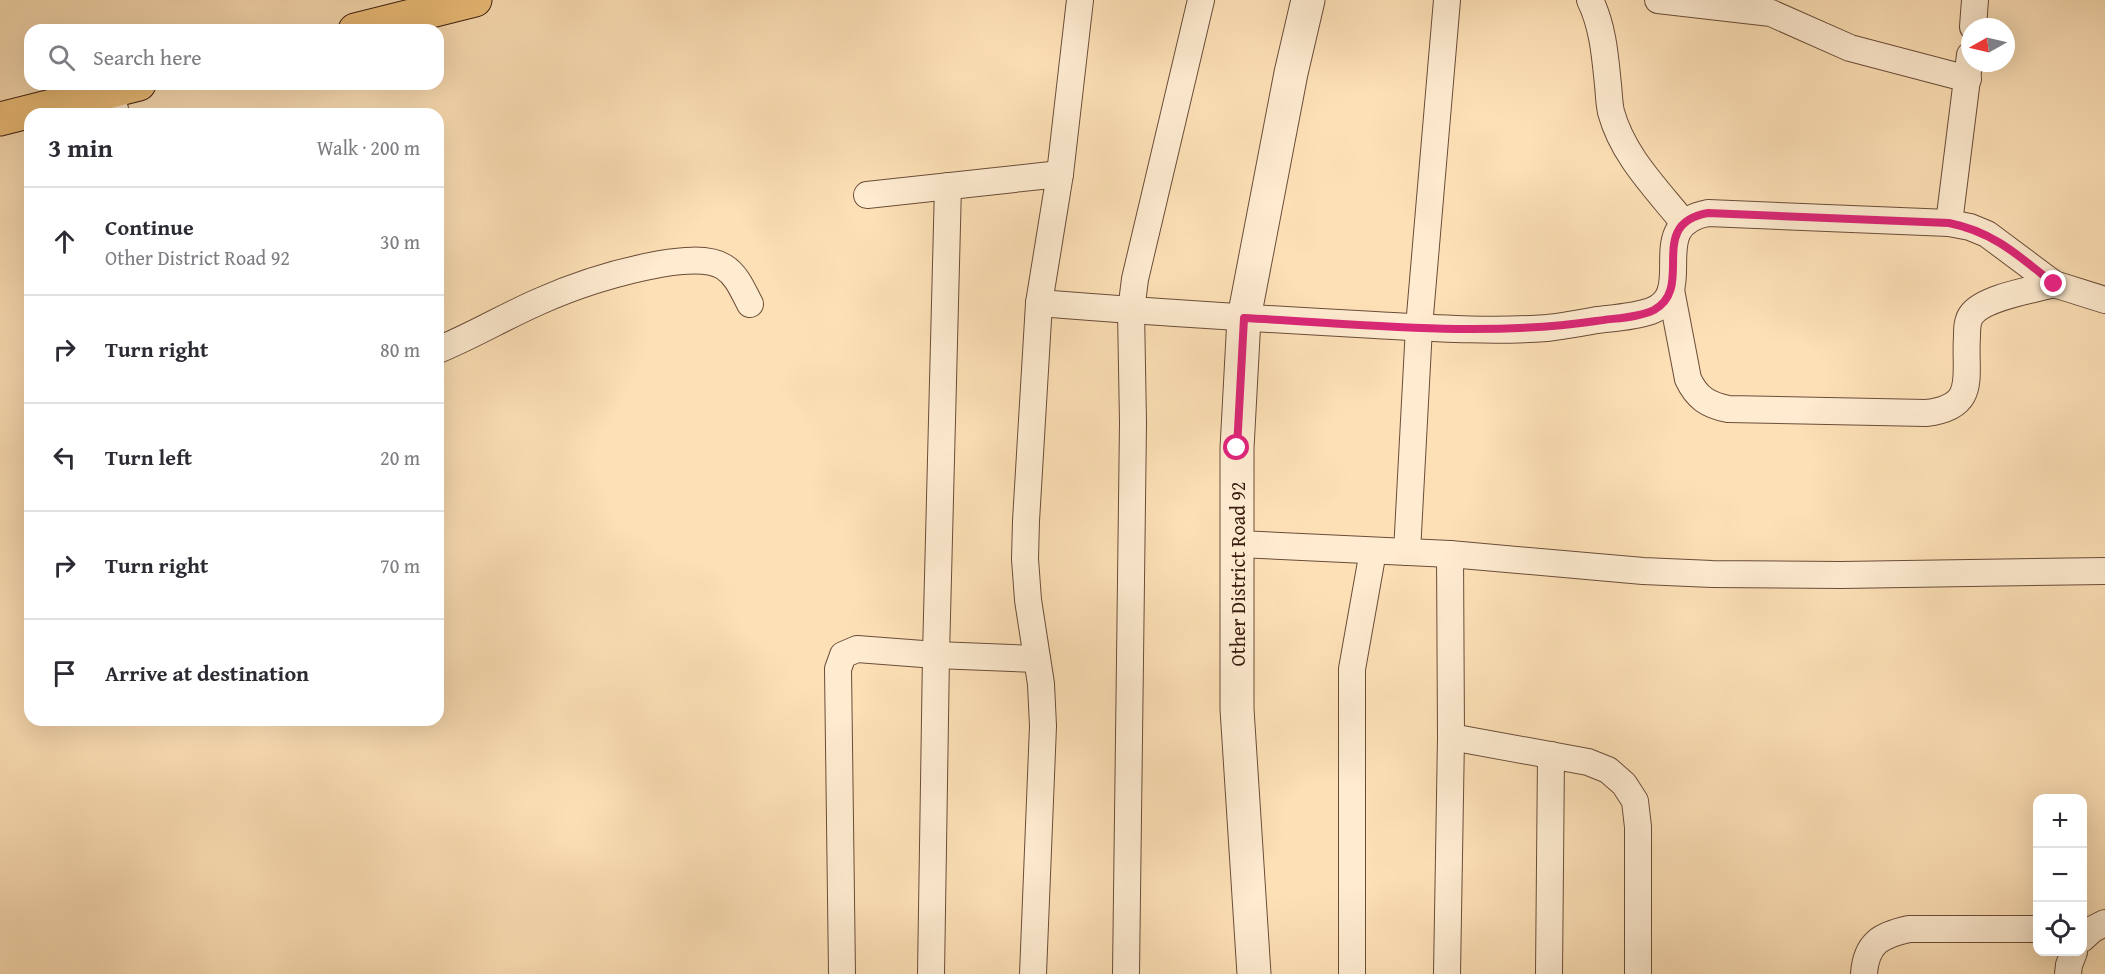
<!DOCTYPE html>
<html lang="en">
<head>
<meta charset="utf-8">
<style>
  body { margin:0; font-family:"Gentium Book Plus",serif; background:#f2f2f3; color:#2b2b33 }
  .controls { position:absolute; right:18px; bottom:18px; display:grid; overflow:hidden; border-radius:12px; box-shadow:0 6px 24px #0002 }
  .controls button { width:54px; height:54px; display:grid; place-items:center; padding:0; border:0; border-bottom:2px solid #e1e1e2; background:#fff; color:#2b2b33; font:30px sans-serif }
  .compass { position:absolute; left:1961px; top:18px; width:54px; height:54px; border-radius:50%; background:#fff; box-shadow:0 6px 24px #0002; rotate:262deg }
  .stop { position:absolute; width:18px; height:18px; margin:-14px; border:4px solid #db2777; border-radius:50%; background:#fff }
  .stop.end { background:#db2777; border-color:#fff; box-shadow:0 2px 6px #0008 }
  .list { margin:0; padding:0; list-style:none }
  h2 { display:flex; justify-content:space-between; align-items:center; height:78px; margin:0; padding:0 24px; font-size:26px }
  h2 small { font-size:20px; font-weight:400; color:#7c7c81 }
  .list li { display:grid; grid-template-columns:39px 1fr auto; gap:18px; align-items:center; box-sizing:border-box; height:108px; padding:0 24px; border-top:2px solid #e1e1e2 }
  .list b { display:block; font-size:22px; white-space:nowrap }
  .list p { margin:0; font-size:20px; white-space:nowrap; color:#7c7c81 }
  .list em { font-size:20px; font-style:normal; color:#7c7c81 }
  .icon { flex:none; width:33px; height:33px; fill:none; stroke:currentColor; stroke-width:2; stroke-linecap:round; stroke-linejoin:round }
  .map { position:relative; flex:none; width:2105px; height:974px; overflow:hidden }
  .search { position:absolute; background:#fff; box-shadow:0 6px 24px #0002; left:24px; top:24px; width:420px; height:66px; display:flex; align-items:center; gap:15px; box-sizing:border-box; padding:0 21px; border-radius:18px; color:#7c7c81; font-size:22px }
  .panel { position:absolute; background:#fff; box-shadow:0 6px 24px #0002; left:24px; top:108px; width:420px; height:618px; border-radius:18px }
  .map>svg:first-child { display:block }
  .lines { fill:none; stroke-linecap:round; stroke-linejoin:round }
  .minor-casing { stroke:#6a4d39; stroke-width:28 }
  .tertiary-casing { stroke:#6a4d39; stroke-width:35 }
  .trunk-casing { stroke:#391c0f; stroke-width:35 }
  .minor { stroke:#feebd0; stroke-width:26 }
  .tertiary { stroke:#feebd0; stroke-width:33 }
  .trunk { stroke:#eec07b; stroke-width:33 }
  .route { stroke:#db2777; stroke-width:8 }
  .labels { text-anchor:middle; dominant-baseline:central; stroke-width:5; stroke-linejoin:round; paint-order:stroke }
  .street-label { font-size:20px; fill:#391c0f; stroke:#feebd0 }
</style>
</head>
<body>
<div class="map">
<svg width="2105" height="974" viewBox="0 0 2105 974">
  <rect width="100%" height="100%" fill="#fde0b6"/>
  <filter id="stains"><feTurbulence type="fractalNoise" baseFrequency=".00333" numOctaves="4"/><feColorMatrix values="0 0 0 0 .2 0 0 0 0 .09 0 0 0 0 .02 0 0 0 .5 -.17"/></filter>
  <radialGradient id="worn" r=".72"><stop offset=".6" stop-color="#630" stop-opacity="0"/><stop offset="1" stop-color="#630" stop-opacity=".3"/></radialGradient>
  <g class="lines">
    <defs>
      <g id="minor">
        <path d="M 1590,0 C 1603,27 1605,55 1608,85 C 1609,94 1609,103 1611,112 C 1623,156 1656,188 1684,223"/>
        <polyline points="1658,0 1771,13 1850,48 1968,79"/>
        <polyline points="1973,27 1975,0"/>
        <polyline points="111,91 116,114"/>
        <polyline points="867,195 1060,174"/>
        <polyline points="1949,223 1970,55"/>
        <path d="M 1671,290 L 1688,379 C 1697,398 1708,405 1728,409 L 1926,413 C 1979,407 1964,376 1967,336 C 1967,329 1967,320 1972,314 C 1985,297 2033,290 2054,284"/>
        <path d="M 1039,303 C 1151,312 1263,319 1375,325 C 1432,328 1490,332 1547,328 C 1564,326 1580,323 1597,320 C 1614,318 1634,317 1651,311 C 1699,293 1643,225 1708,213 L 1949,223 L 1970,227 L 1987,234 L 2054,284 L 2105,300"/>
        <path d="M 438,350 C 472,336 504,317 538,302 C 578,284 617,272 660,264 C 678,261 708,257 724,267 C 737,275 743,291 750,304"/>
        <polyline points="1238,544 1450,554 1643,571 1712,574 1841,575 2105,571"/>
        <polyline points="1407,552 1419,327 1447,0"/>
        <polyline points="1451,737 1588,762 1608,770 1624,784 1635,801 1638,827 1638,974"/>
        <polyline points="2082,939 2093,929 2105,923"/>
        <polyline points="842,974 838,669 843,655 857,649 936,655 1037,659"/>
        <polyline points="931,974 936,655 948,186"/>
        <polyline points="1033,974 1043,726 1041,684 1028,600 1025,559 1026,521 1039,303 1060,174 1080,0"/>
        <polyline points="1126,974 1133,423 1131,311 1135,279 1201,0"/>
        <polyline points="1352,974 1352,669 1373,551"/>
        <polyline points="1447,974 1451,737 1450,554"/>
        <polyline points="1549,974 1551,755"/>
        <path d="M 1864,974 C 1866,943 1881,935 1909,929 L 2038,929"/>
        <polyline points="2068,974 2069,965 2074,952"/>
      </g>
      <polyline id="tertiary" points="1254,974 1237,709 1237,448 1244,318 1291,73 1308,0"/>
      <g id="trunk">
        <polyline points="355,30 475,0"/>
        <polyline points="0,119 139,84"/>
      </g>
    </defs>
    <use href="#minor" class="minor-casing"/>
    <use href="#tertiary" class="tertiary-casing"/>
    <use href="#trunk" class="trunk-casing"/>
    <use href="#minor" class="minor"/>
    <use href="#tertiary" class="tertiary"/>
    <use href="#trunk" class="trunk"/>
  </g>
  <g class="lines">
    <path class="route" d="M 1237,448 L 1244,318 C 1361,324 1480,338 1596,321 C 1614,318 1638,318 1654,310 C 1696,287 1645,224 1708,213 L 1949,223 C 1994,232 2019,256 2054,284"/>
  </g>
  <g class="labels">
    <g class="street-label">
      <text transform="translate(1237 574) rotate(-90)">Other District Road 92</text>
    </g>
  </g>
  <rect width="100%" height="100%" filter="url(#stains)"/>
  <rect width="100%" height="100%" fill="url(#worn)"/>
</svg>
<div class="controls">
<button>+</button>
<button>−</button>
<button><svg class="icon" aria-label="locate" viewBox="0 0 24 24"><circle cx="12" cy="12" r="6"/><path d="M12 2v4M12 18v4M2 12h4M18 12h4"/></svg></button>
</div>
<svg class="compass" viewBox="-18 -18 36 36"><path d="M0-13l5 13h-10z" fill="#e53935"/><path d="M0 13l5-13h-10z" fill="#7c7c81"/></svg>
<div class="stop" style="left:1237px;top:448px"></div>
<div class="stop end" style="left:2054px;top:284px"></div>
<div class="search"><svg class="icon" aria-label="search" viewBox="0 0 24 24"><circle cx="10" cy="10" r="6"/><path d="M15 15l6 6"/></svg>Search here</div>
<section class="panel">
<h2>3 min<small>Walk · 200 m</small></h2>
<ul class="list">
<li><svg class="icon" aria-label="ahead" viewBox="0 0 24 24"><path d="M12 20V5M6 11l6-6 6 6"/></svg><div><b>Continue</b><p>Other District Road 92</p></div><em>30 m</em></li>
<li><svg class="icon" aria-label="right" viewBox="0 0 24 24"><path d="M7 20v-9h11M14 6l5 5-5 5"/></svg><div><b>Turn right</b></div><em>80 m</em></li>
<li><svg class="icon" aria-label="left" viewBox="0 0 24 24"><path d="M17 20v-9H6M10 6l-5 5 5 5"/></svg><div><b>Turn left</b></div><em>20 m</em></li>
<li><svg class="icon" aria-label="right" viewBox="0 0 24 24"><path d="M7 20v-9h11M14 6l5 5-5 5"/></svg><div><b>Turn right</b></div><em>70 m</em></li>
<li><svg class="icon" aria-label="arrive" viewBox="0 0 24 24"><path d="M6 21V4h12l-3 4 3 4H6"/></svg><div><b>Arrive at destination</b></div></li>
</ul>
</section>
</div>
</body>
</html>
